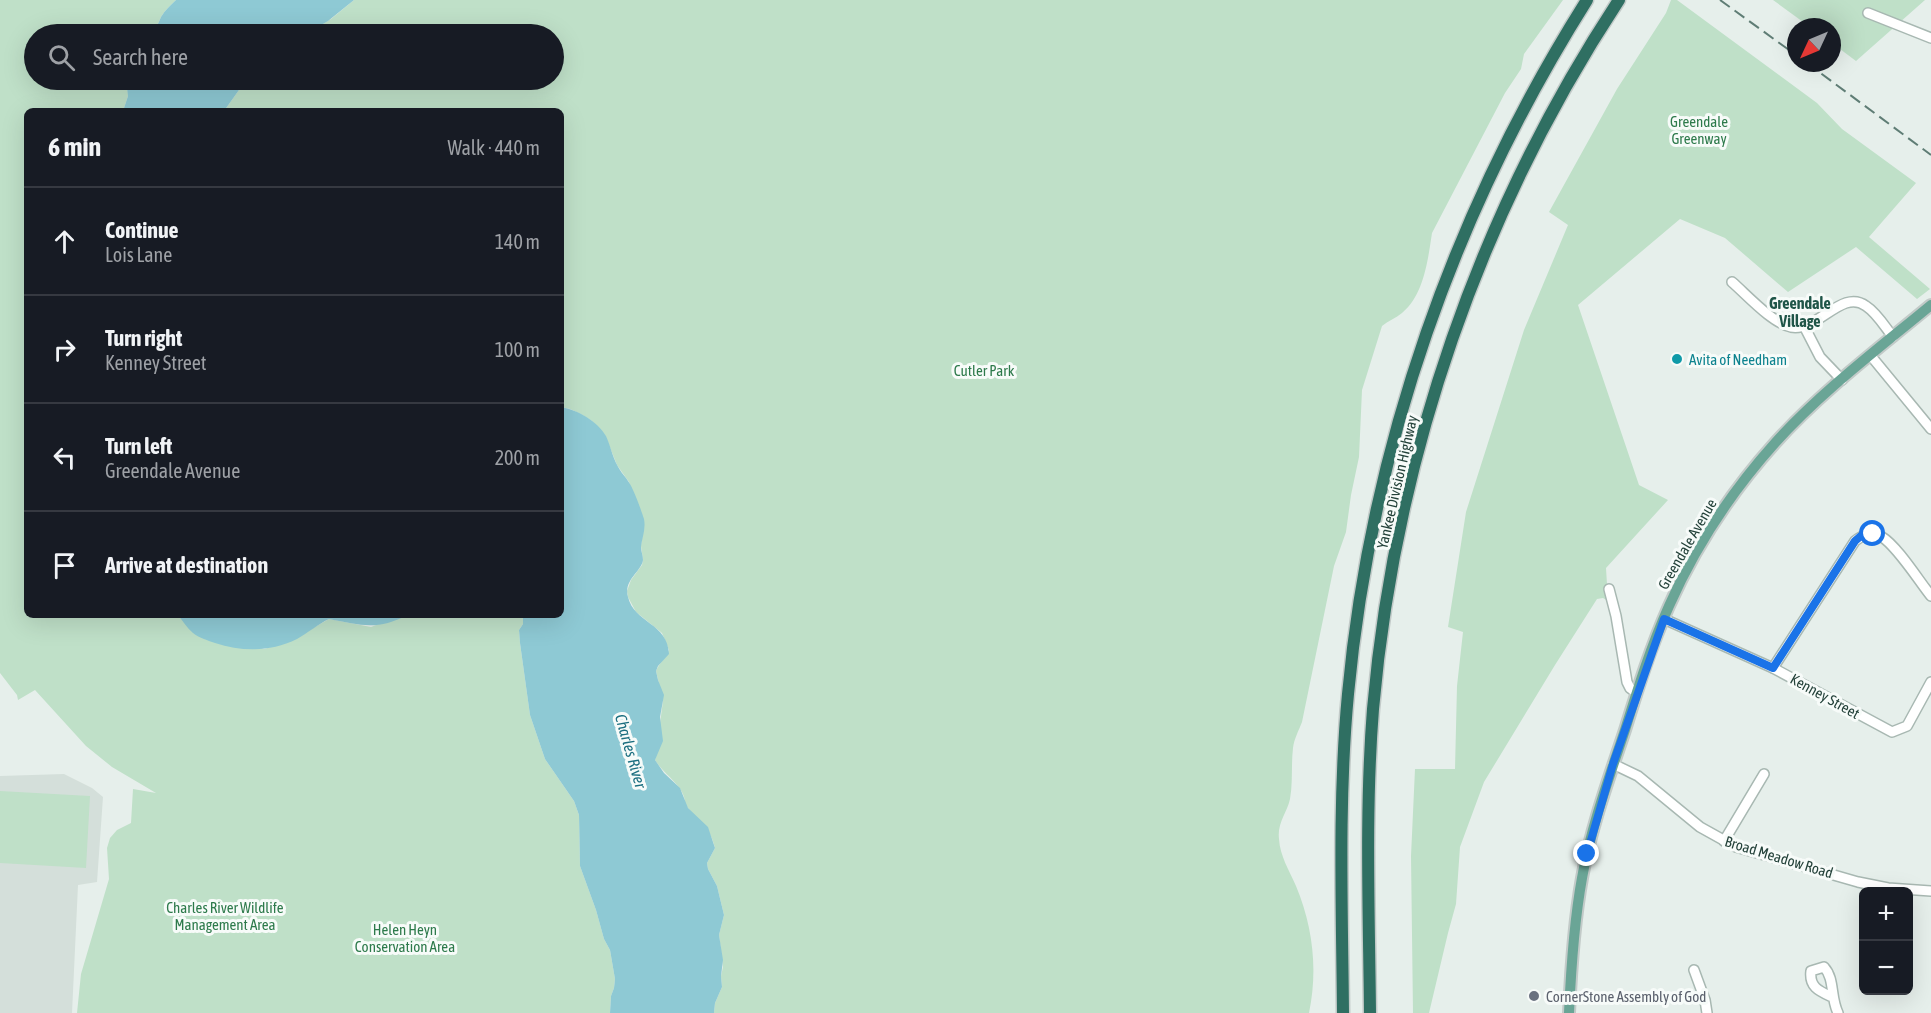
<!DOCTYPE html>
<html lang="en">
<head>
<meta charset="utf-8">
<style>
  body { margin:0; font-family:"Asap Condensed",sans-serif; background:#242831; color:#f1f3f6 }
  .controls { position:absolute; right:18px; bottom:18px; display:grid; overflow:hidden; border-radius:9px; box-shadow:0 6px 24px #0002 }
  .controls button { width:54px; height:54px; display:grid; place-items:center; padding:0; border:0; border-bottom:2px solid #363941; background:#171b24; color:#f1f3f6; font:30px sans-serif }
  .compass { position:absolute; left:1787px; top:18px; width:54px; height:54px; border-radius:50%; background:#171b24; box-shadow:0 6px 24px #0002; rotate:226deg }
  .stop { position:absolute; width:18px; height:18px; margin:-14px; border:4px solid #1a73e8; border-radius:50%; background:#fff }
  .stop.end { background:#1a73e8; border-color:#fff; box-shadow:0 2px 6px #0008 }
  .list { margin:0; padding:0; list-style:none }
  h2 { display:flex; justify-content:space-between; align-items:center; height:78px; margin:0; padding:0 24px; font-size:26px }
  h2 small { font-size:20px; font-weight:400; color:#9ea1a6 }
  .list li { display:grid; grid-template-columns:39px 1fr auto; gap:18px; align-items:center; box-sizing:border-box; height:108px; padding:0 24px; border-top:2px solid #363941 }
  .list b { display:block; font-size:22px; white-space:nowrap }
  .list p { margin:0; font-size:20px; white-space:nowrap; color:#9ea1a6 }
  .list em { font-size:20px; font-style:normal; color:#9ea1a6 }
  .icon { flex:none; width:33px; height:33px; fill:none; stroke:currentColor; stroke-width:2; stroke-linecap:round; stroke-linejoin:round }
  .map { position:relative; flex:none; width:1931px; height:1013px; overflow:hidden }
  .search { position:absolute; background:#171b24; box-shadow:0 6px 24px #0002; left:24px; top:24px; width:540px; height:66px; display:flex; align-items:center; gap:15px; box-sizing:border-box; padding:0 21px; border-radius:33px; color:#9ea1a6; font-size:22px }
  .panel { position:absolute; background:#171b24; box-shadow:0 6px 24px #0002; left:24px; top:108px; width:540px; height:510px; border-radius:9px }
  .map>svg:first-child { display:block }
  .built { fill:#d4dfda }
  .green { fill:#bfe0c8 }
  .water { fill:#8ec9d4 }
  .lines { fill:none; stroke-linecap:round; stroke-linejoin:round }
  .minor-casing { stroke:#a8b8b2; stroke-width:12 }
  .major-casing { stroke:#c2cac8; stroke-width:14 }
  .highway-casing { stroke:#c2cac8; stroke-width:15 }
  .minor { stroke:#fff; stroke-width:9 }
  .major { stroke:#6aa596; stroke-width:10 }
  .highway { stroke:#2f6f62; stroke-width:12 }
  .rail { stroke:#5f7d75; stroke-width:2; stroke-dasharray:12 6; stroke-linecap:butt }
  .route { stroke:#1a73e8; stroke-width:8 }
  .culture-dot { fill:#0f9aa8; stroke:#f7fbf9; stroke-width:2 }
  .worship-dot { fill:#6b7280; stroke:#f7fbf9; stroke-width:2 }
  .labels { text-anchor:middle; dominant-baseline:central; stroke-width:6; stroke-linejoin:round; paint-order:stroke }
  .park-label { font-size:15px; fill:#2d7a4b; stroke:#f7fbf9 }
  .culture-label { font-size:15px; fill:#0d838f; stroke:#f7fbf9; text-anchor:start }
  .street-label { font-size:15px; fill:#24423a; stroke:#f7fbf9 }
  .worship-label { font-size:15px; fill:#5b616d; stroke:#f7fbf9; text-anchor:start }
  .neighbourhood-label { font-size:16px; font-weight:bold; fill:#1f5548; stroke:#f7fbf9 }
  .water-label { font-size:16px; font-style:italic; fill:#1c6f80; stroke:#f7fbf9 }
</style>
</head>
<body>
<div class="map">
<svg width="1931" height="1013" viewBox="0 0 1931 1013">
  <rect width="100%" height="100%" fill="#e6efeb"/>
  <polygon class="built" points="64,774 92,788 103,797 97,882 78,885 72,1013 0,1013 0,776"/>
  <g class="green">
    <path d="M 0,0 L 176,0 C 171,5 165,10 161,17 C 158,24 157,28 149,34 L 34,34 L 34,80 L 127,80 L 128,96 L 123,111 L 27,111 L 27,615 L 181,615 L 264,649 L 288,642 L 329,619 L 371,627 L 403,615 L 523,615 L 523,624 L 519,630 L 520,643 L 530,715 L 545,759 L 574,801 L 579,815 L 580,866 L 596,910 L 604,939 L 610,950 L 615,979 L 614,988 L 611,996 L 610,1013 L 77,1013 L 81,974 L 109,879 L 107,848 L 110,838 L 117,830 L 131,823 L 133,789 L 156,793 L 112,767 L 86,746 L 35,690 L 18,700 L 17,695 L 0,673 Z"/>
    <path d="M 354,0 L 1563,0 L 1524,54 L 1521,69 L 1505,93 L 1432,233 C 1428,259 1424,295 1402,313 C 1396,318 1388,321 1382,326 L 1362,390 L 1359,457 L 1351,495 L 1346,532 L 1334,566 L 1302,722 C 1299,730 1294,739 1293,748 C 1291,765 1293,783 1290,799 C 1287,813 1277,823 1279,839 C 1280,856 1289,870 1296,886 C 1313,927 1318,970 1309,1013 L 714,1013 L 715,1003 L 722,987 L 721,976 L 723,967 L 719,935 L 724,915 L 717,886 L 708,869 L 707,863 L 715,848 C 709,823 697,822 685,804 C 686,787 664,775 655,760 L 663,701 L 656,671 C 659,663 666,658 669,650 L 662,633 L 636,612 L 628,597 L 627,591 L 631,580 L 642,565 L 643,560 L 641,546 L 643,532 L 629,482 L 617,465 L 605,435 L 592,421 L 581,414 L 570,409 L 561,407 L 561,111 L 224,111 L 239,90 L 250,80 L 554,80 L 554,34 L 306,34 L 331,19 Z"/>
    <polygon points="1671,0 1677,0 1817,103 1842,129 1916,183 1869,237 1930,289 1917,299 1856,247 1788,292 1725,238 1680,219 1578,305 1639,485 1668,500 1606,568 1608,601 1603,598 1597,599 1555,665 1484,782 1460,847 1456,904 1448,933 1429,1013 1413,1013 1411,856 1415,769 1455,769 1457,686 1463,632 1448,627 1466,512 1524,330 1568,225 1549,212 1617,89 1666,13"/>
    <polygon points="1773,0 1925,0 1856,61 1832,43 1832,27 1810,27"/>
    <polygon points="0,791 90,796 86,868 0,863"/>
  </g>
  <g class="water">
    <path d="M 176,0 L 354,0 L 328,21 L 306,34 L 149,34 C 157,28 158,24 161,17 C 165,10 171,5 176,0 Z"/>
    <polygon points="126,80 250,80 239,90 224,111 123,111 128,96"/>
    <path d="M 561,407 C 578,410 597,421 606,436 C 611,447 613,460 620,470 C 622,474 626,477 628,481 C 634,489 641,510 644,519 C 646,529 642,538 641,547 C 641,551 643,556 643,560 C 642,571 623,580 628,597 C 634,623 668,623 669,654 L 658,666 L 656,671 L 658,680 L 664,695 L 660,717 L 663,741 L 655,760 L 664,773 L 680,788 L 688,808 L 708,827 L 715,848 L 707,863 L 708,869 L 717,886 L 724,915 L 719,935 L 723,960 L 721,976 L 722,987 L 715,1003 L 714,1013 L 610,1013 L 611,996 L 614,988 L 615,979 L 610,950 L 604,939 L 596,910 L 580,866 L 579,815 L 574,801 L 545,759 L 530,715 L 520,643 L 519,630 L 523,624 L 523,615 L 561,615 Z"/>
    <path d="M 178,615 L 407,615 C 378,631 360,625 329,619 C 318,624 308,633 297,639 C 270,652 243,652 215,643 C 207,640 199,638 193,633 C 187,628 183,621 178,615 Z"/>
  </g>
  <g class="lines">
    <defs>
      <g id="minor">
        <polyline points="1868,13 1931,38"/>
        <path d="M 1732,282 C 1747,295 1772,323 1791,327 C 1818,332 1842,288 1866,306 C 1877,313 1885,327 1893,337"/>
        <polyline points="1804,326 1820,357 1842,380"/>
        <polyline points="1871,356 1931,429"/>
        <polyline points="1609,589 1616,616 1627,682 1630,688 1637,693"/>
        <polyline points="1664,619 1773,668 1892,732 1907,726 1931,682"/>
        <path d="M 1773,668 L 1855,541 C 1862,535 1873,531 1882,537 C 1897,546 1919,581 1931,596"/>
        <polyline points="1613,764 1638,776 1700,827 1736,847 1858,882 1888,888 1931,891"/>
        <polyline points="1724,841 1764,774"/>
        <polyline points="1694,970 1705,1000 1707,1013"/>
        <path d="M 1832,997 C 1819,991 1809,987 1811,971 L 1824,967 C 1835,979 1830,996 1838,1013"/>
      </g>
      <path id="major" d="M 1569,1013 C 1571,968 1574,922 1582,878 C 1591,827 1609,778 1625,730 C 1638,688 1651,646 1669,606 C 1695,547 1732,491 1775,443 C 1821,392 1878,349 1931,305"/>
      <g id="highway">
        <path d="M 1343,1013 C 1342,906 1338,800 1348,694 C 1371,447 1455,209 1587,0"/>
        <path d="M 1370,1013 C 1369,912 1365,810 1373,709 C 1395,457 1480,211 1619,0"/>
      </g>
    </defs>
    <use href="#minor" class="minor-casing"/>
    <use href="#major" class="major-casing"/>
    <use href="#highway" class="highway-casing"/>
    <use href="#minor" class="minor"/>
    <use href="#major" class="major"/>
    <use href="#highway" class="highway"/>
    <g class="rail">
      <polyline points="1720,0 1796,55"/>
      <polyline points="1807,63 1931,155"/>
    </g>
  </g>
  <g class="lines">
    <polyline class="route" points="1587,854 1613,764 1664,619 1773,668 1855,541 1862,535 1873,534"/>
  </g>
  <circle class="culture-dot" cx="1677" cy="359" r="6"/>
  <circle class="worship-dot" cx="1534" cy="996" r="6"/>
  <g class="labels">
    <g class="park-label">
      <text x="1699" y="121">Greendale<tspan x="1699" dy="17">Greenway</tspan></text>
      <text x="984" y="370">Cutler Park</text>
      <text x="225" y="907">Charles River Wildlife<tspan x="225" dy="17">Management Area</tspan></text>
      <text x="405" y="929">Helen Heyn<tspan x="405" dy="17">Conservation Area</tspan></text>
    </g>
    <g class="culture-label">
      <text x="1689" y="359">Avita of Needham</text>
    </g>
    <g class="street-label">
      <text transform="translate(1397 482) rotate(-77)">Yankee Division Highway</text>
      <text transform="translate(1687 544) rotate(-60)">Greendale Avenue</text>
      <text transform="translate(1825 696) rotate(29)">Kenney Street</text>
      <text transform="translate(1779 857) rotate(17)">Broad Meadow Road</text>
    </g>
    <g class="worship-label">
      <text x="1546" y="996">CornerStone Assembly of God</text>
    </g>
    <g class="neighbourhood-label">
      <text x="1800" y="303">Greendale<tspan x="1800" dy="18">Village</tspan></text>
    </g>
    <g class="water-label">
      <text transform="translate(631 751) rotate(74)">Charles River</text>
    </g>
  </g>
</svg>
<div class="controls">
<button>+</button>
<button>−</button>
</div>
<svg class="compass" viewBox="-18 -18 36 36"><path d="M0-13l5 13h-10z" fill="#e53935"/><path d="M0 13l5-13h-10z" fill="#9ea1a6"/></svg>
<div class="stop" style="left:1873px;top:534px"></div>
<div class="stop end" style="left:1587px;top:854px"></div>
<div class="search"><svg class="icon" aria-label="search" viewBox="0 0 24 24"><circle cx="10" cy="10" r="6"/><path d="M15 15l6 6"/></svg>Search here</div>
<section class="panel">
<h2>6 min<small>Walk · 440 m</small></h2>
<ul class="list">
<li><svg class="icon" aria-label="ahead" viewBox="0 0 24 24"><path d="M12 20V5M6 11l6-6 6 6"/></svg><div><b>Continue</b><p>Lois Lane</p></div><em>140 m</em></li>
<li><svg class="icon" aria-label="right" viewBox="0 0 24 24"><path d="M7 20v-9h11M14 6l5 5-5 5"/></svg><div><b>Turn right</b><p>Kenney Street</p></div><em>100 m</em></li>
<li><svg class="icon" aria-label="left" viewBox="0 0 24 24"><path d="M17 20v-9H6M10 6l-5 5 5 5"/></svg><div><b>Turn left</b><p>Greendale Avenue</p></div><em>200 m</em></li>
<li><svg class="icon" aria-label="arrive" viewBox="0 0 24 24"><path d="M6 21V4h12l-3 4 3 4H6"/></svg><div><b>Arrive at destination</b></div></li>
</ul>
</section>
</div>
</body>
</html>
